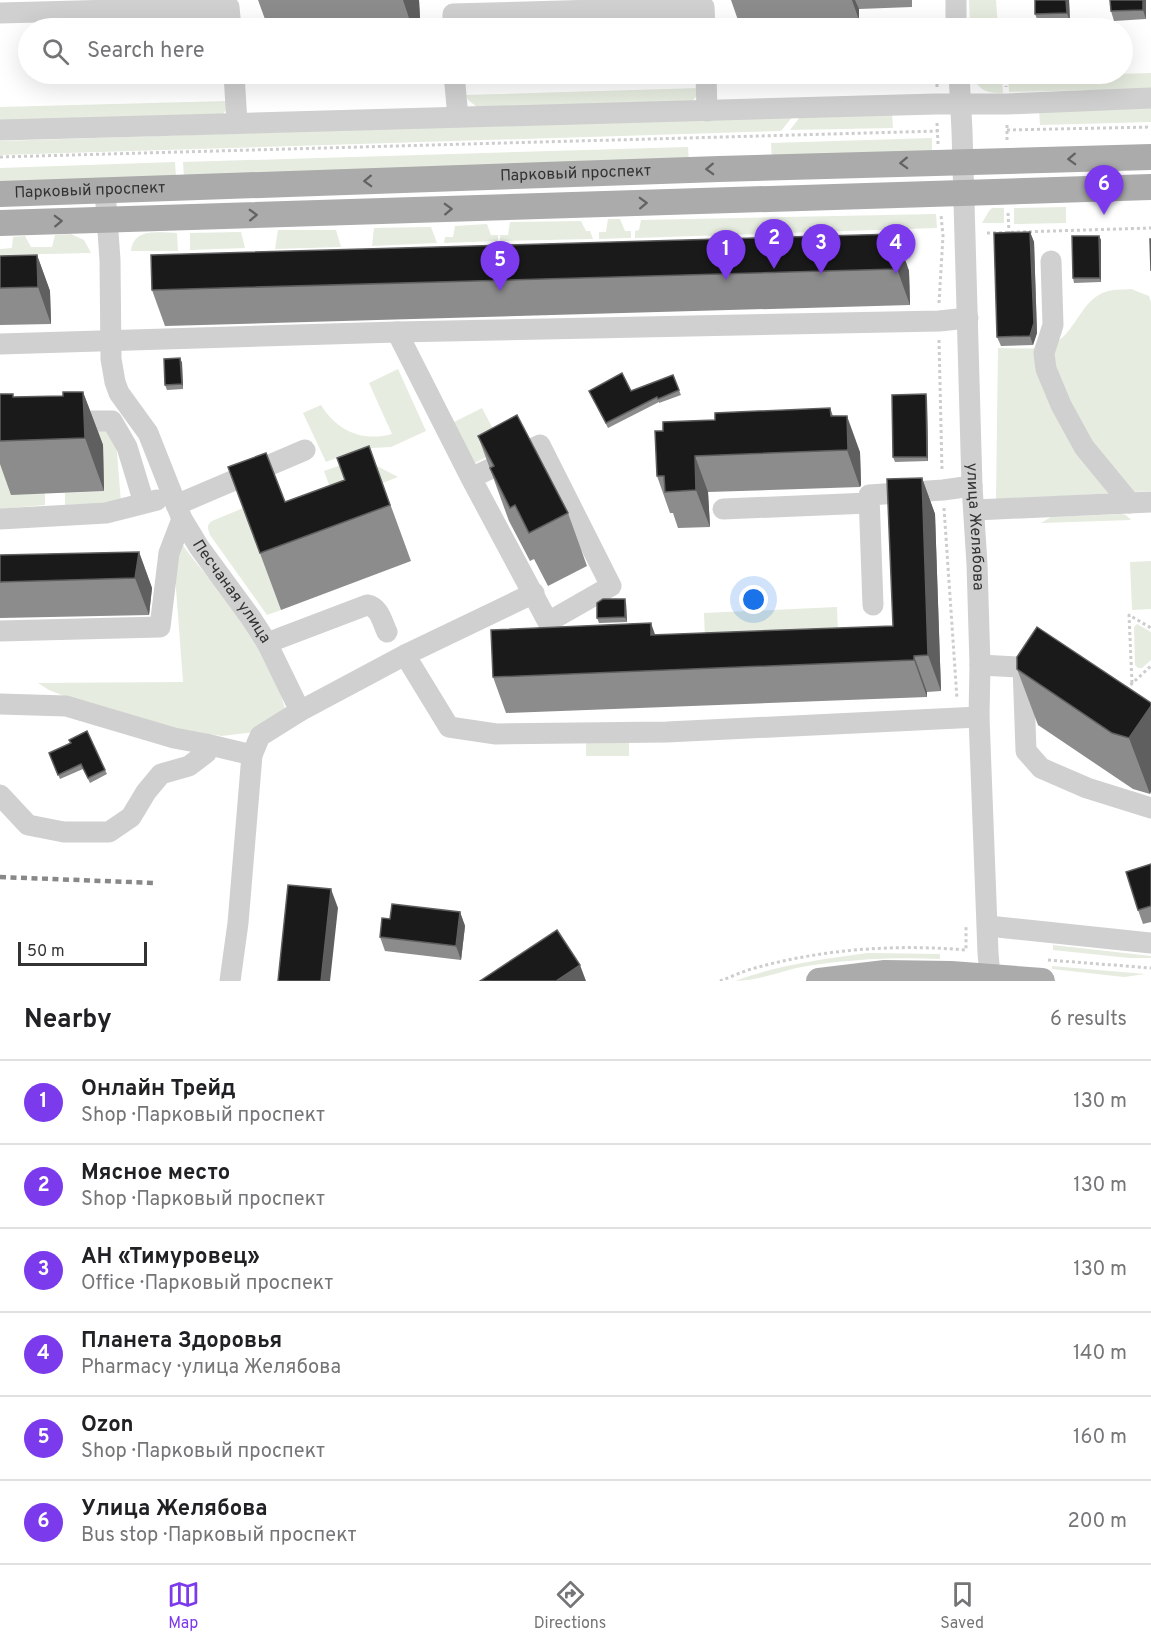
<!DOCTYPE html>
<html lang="en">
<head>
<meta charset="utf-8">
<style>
  body { margin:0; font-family:Overpass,sans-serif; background:#f6f6f6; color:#202124 }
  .scale { position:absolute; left:18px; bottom:15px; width:129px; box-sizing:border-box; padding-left:6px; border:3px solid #333; border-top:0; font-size:16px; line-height:21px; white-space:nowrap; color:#333; -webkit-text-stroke:4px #fff; paint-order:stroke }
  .you { position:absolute; left:754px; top:600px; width:21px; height:21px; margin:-15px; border:4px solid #fff; border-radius:50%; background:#1a73e8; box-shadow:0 0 0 9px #1a73e833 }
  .badge { display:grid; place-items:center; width:39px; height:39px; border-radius:50%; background:#7c3aed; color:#fff; font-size:20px; font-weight:700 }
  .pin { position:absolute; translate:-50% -50px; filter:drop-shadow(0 2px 3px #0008) }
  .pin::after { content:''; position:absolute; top:32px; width:21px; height:18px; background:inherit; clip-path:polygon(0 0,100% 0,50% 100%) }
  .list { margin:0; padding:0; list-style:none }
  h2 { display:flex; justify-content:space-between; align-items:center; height:78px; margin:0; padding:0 24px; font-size:26px }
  h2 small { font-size:20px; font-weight:400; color:#757577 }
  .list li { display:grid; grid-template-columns:39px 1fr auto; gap:18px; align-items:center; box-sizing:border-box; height:84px; padding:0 24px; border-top:2px solid #e0e0e0 }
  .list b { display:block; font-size:22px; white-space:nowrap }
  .list p { margin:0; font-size:20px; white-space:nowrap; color:#757577 }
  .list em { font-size:20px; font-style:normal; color:#757577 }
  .icon { flex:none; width:33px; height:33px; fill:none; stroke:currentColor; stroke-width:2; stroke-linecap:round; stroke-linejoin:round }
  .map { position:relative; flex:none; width:1151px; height:981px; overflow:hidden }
  .search { position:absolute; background:#fff; box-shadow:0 6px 24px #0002; left:18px; right:18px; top:18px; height:66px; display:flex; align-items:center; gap:15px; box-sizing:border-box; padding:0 21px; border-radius:33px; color:#757577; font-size:22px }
  .sheet { height:582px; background:#fff }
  nav { display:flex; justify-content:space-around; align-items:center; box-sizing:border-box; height:84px; border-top:2px solid #e0e0e0; background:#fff; font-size:16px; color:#757577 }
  nav a { display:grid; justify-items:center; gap:3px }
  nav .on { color:#7c3aed }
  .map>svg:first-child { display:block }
  .green { fill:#e6ecdf }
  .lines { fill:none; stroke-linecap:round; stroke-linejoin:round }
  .path { stroke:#cdcdcd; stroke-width:3; stroke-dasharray:3 3; stroke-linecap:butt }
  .minor { stroke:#d0d0d0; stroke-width:21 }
  .major { stroke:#ababab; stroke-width:26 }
  .rail { stroke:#888; stroke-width:4.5; stroke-dasharray:6 4.5; stroke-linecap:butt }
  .wall { fill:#8c8c8c }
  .shaded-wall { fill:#5f5f5f }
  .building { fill:#1a1a1a; stroke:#5f5f5f; stroke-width:1.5 }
  .oneway { stroke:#636363 }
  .labels { text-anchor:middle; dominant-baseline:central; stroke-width:6; stroke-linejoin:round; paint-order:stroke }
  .street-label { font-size:16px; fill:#333; stroke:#fff }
</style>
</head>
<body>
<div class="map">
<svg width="1151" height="981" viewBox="0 0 1151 981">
  <rect width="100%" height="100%" fill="#fff"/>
  <g class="green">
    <polygon points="969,0 996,0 998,28 970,28"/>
    <polygon points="1151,73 1151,89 1009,92 1008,77"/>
    <path d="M 974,78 L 1002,78 L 1003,93 C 989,93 980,92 974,78 Z"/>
    <polygon points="700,88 696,97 692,101 477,107 468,100 466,95"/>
    <polygon points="228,101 226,110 223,114 0,124 0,107"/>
    <polygon points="1151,104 1151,122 1040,125 1039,108"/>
    <polygon points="892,113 893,128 790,130 800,117"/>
    <polygon points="793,116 781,131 0,155 0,141"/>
    <polygon points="932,138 932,156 772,161 771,143"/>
    <polygon points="688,147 689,164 184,178 183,162"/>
    <polygon points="175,162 176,177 0,183 0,168"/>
    <polygon points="1066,207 1066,223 1014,224 1014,208"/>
    <polygon points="992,208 1004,208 1004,223 982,223 989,211"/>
    <polygon points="936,214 937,228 635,238 635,231 639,230 641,220"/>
    <polygon points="608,219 620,219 625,231 631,231 631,238 599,239 599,232 606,232"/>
    <polygon points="581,221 586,231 590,231 593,239 500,241 500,235 508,235 510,222"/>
    <polygon points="487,224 491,235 498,235 498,241 444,243 445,237 453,237 455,226"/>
    <polygon points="431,227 437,243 372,246 374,228"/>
    <polygon points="278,230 336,230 341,247 275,249"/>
    <polygon points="241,232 245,248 190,250 190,233"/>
    <path d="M 177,233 L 178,251 L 131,251 C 134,227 159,233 177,233 Z"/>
    <polygon points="71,234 84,240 91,253 0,255 0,249 12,248 13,237 25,236 31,247 52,247 55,235"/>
    <path d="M 1131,289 L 1149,296 L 1151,302 L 1151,491 L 996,500 L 998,348 C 1010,348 1038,350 1049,346 C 1077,335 1079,299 1108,291 C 1115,289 1124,290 1131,289 Z"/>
    <path d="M 398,369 L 426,431 L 391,447 L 372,448 L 347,454 L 326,462 L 303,413 L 321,405 C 337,431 362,442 392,434 L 369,383 Z"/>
    <polygon points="482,408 503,448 473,464 452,423"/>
    <polygon points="107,425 116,440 121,503 65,505 65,493 104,491 45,493 45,505 0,509 0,426"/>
    <polygon points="350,462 375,465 398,477 335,501 324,471"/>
    <path d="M 282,492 L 287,509 L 249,523 L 281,610 L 267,615 L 210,535 C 208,529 206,525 212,521 Z"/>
    <polygon points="1122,514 1126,515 1131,520 1041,523 1051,517"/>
    <path d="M 182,544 C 198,567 218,587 234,610 C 256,640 276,673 285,709 L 255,732 L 222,736 L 182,730 L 86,705 L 49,690 L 38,683 L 183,682 L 174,562 Z"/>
    <polygon points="1151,561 1151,609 1132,610 1130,562"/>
    <polygon points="837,607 838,633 705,639 704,613"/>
    <polygon points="1137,624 1151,632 1151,660 1142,668 1138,668 1135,665 1134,627"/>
    <polygon points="629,742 629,756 586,756 586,743"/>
    <polygon points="1053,945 1151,956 1151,958 1129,958 1053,950"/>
    <path d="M 868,953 L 940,954 L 940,959 C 895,957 851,959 807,966 C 782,970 760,981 735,981 C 778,965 823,959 868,953 Z"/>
    <polygon points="1052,966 1145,974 1124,977 1052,969"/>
  </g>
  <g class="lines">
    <g class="path">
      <polyline points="1005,74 1006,87"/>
      <polyline points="937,87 937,74"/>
      <polyline points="937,123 938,144"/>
      <polyline points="1007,130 1151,127"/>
      <polyline points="1007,140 1007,123"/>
      <polyline points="0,157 938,131"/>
      <polyline points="1008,213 1009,232"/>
      <polyline points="987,233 1151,228"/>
      <polyline points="939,303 943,236 941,215"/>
      <polyline points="939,340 942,471"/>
      <polyline points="944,508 957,699"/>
      <polyline points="1132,683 1129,615 1151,628"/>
      <polyline points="1126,689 1151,666"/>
      <polyline points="1048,960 1151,968"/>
      <path d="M 720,981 C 731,977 743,971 755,968 C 823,949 895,944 966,950 L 966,926"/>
    </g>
    <g class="minor">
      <polyline points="0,13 229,7 231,28"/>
      <polyline points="453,28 453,14 704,7 705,28"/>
      <polyline points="956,28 956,0"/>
      <polyline points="234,74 237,123"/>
      <polyline points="454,74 458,117"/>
      <polyline points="706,74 707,111"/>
      <path id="s1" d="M 959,74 L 962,131 L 972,486 L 977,564 L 980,665 L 979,717 L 988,953 L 990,976"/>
      <polyline points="0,130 936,104 1007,104 1151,98"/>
      <path id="s2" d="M 105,190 L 110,260 L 111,359 L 115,382 L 119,393 L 148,433 L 182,519 L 199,547 L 251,618 L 267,643 L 300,711 L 260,736 L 252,755 L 238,923 L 230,981"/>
      <polyline points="1051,261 1053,325 1044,353 1046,369 1061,405 1084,447 1130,503"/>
      <polyline points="397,332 471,478 548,622 611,586 540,445 471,478"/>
      <polyline points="0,344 397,332 939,321 968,318"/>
      <polyline points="67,421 112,421 127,447 144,503"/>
      <polyline points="176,505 305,450"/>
      <polyline points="723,509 869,503"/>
      <polyline points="975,510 1151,502"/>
      <polyline points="0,519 106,513 157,500"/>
      <polyline points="873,605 869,495 943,490 972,486"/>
      <polyline points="0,631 160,627 169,553 182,519"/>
      <path d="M 267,643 L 367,605 C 380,607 382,622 387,632"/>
      <polyline points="405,655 534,593"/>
      <polyline points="980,665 1036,668"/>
      <polyline points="1023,666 1026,751 1041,768 1087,788 1151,808"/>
      <polyline points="0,704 66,706 174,738 206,744 252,755"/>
      <polyline points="300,711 405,655 449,727 496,734 667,732 979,717"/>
      <polyline points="0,795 28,825 64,832 109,832 131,817 146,792 161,774 189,766 206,753 206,744"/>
      <polyline points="988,926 1151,943"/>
    </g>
    <g class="major">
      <path id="s3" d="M 0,194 L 719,169 L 1151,157"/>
      <polyline points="0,223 1151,187"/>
      <polyline points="819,981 885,973 951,974 1042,981"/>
    </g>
    <polyline class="rail" points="0,877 155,883"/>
  </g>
  <g class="wall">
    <polygon points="258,0 419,0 420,18 411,24 371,28 301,28 274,27 266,22"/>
    <polygon points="731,0 912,0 912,7 859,9 859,20 739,23"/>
    <polygon points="1035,0 1069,0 1070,22 1039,24 1035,14"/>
    <polygon points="1110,0 1146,0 1146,19 1114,21 1111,11"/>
    <polygon points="1030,232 1034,242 1037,333 1033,345 1001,346 997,337"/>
    <polygon points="896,234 909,271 910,305 165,326 152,290"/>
    <polygon points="1099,236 1101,240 1101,282 1074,283 1073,278"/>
    <polygon points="37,255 50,291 51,324 0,325 0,256"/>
    <polygon points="180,358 182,363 183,389 167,390 165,385"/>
    <polygon points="673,375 681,395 659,403 659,402 608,428 589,391 631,391"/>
    <polygon points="83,392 103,445 104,491 11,495 0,464 0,441 14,397 63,396"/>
    <polygon points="927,399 928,461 895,462 893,457"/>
    <polygon points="830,408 833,416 860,452 861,485 860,487 708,492 710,527 678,528 673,513 670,513 657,476 663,431"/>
    <polygon points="478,436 568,513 587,566 548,586 534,559 530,561 509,521"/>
    <polygon points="369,446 411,561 281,610 228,467 285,502 345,480"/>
    <polygon points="922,478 935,514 941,691 927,692 927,697 506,713 493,677 655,635 893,626"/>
    <polygon points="139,552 152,588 149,615 0,618 0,555"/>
    <polygon points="626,603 627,622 599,623 597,618"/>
    <polygon points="1017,669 1151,703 1150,794 1133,789 1038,725"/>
    <polygon points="49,753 105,770 107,774 90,783 83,769 60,779"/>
    <polygon points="1151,864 1151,922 1143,924 1138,910"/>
    <polygon points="460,912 465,926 461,960 385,951 380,937 390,919"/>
  </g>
  <g class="shaded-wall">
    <polygon points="403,0 419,0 420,18 411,24"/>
    <polygon points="852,0 855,0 859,9 859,20"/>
    <polygon points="1066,0 1069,0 1070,22 1067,13"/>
    <polygon points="1143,0 1146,0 1146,19 1143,10"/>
    <polygon points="1030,232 1034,242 1037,333 1033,345 1030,336"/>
    <polygon points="896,234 909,271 910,305 897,269"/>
    <polygon points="1099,236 1101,240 1101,282 1100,278"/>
    <polygon points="37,255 50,291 51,324 38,287"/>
    <polygon points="180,358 182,363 183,389 182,384"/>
    <polygon points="83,392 103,445 104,491 85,438"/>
    <polygon points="926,394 927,399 928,461 927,457"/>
    <polygon points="847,416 860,452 861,485 860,487 847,450"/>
    <polygon points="695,456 708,492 710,527 696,490"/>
    <polygon points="922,478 935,514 941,691 928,655"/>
    <polygon points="139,552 152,588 149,615 135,578"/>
    <polygon points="625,599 626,603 627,622 625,617"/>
    <polygon points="651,623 664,660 664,671 651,635"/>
    <polygon points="914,656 927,692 927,697 914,660"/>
    <polygon points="1151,706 1151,792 1150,794 1129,738"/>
    <polygon points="331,889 338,908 330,981 321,981"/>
    <polygon points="460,912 465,926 461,960 456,946"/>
    <polygon points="580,965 586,981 556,981"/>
  </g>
  <g class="building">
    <polygon points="1035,0 1066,0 1067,13 1035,14"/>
    <polygon points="1110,0 1143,0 1143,10 1111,11"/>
    <polygon points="674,27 674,28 635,28"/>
    <polygon points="1030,232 1034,323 1030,336 997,337 994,233"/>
    <polygon points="896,234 897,269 152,290 151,255"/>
    <polygon points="1072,236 1099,236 1100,278 1073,278"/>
    <polygon points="1150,239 1151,239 1151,271"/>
    <polygon points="37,255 38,287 0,288 0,256"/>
    <polygon points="180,358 182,384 165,385 164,359"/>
    <polygon points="622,373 631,391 673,375 679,390 658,399 657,397 606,423 589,391"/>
    <polygon points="63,392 83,392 85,438 0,441 0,394 13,394 13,397 63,396"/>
    <polygon points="926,394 927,457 893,457 892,395"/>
    <polygon points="830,408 831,416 847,416 848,449 847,450 695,456 696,490 665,492 664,476 657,476 655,431 663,431 663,422 715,420 715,413"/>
    <polygon points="517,415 568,513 529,533 515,505 510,508 490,468 494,466 478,436"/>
    <polygon points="369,446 390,505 260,553 228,467 266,453 285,502 345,480 337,458"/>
    <polygon points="922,478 928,655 914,656 914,660 493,677 491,630 651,623 651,635 893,626 887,479"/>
    <polygon points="139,552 135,578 0,582 0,555"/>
    <polygon points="603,599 625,599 625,617 597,618 597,603"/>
    <polygon points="1037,627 1151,703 1151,706 1129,738 1112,733 1017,669 1017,657"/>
    <polygon points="87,731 105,770 88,778 81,764 58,775 49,753 71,743 69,740"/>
    <polygon points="1151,864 1151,906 1138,910 1126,872"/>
    <polygon points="288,885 331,889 321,981 278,981"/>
    <polygon points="392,904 460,912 456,946 380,937 382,918 390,919"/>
    <polygon points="557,930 580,965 556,981 480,981"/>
  </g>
  <defs><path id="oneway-chevron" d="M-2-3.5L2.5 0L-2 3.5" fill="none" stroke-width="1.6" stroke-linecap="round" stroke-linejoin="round" transform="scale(1.5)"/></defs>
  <g class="oneway">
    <use href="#oneway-chevron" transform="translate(1072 159) rotate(178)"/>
    <use href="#oneway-chevron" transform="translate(904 163) rotate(178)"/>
    <use href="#oneway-chevron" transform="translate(710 169) rotate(178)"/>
    <use href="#oneway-chevron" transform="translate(368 181) rotate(178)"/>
    <use href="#oneway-chevron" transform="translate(643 203) rotate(-2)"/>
    <use href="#oneway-chevron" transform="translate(448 209) rotate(-2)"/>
    <use href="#oneway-chevron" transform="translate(253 215) rotate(-2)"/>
    <use href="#oneway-chevron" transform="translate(58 221) rotate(-2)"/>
  </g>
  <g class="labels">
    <g class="street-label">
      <text stroke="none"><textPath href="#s3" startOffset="576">Парковый проспект</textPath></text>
      <text stroke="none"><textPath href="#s3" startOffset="90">Парковый проспект</textPath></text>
      <text stroke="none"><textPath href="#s1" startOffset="453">улица Желябова</textPath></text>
      <text stroke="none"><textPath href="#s2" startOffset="434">Песчаная улица</textPath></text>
    </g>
  </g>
</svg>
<div class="scale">50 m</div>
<div class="you"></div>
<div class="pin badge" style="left:726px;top:280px">1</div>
<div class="pin badge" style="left:774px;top:269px">2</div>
<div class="pin badge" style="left:821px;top:274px">3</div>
<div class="pin badge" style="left:896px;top:274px">4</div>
<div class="pin badge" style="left:500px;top:291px">5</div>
<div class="pin badge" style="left:1104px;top:215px">6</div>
<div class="search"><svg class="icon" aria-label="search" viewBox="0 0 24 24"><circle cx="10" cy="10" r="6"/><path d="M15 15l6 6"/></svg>Search here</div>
</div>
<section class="sheet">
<h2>Nearby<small>6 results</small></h2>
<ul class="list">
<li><span class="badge">1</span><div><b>Онлайн Трейд</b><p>Shop · Парковый проспект</p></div><em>130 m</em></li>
<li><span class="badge">2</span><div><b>Мясное место</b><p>Shop · Парковый проспект</p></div><em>130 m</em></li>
<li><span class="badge">3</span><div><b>АН «Тимуровец»</b><p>Office · Парковый проспект</p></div><em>130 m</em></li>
<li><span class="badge">4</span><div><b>Планета Здоровья</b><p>Pharmacy · улица Желябова</p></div><em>140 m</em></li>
<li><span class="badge">5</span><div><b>Ozon</b><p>Shop · Парковый проспект</p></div><em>160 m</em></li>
<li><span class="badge">6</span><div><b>Улица Желябова</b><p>Bus stop · Парковый проспект</p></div><em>200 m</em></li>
</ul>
</section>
<nav>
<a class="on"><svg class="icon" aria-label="map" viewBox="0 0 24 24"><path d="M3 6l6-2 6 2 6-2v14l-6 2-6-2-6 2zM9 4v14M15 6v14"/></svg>Map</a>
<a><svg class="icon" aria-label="directions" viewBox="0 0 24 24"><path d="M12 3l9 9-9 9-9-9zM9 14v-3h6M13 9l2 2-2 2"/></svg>Directions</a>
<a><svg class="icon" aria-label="saved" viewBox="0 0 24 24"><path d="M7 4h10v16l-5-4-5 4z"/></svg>Saved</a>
</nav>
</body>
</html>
